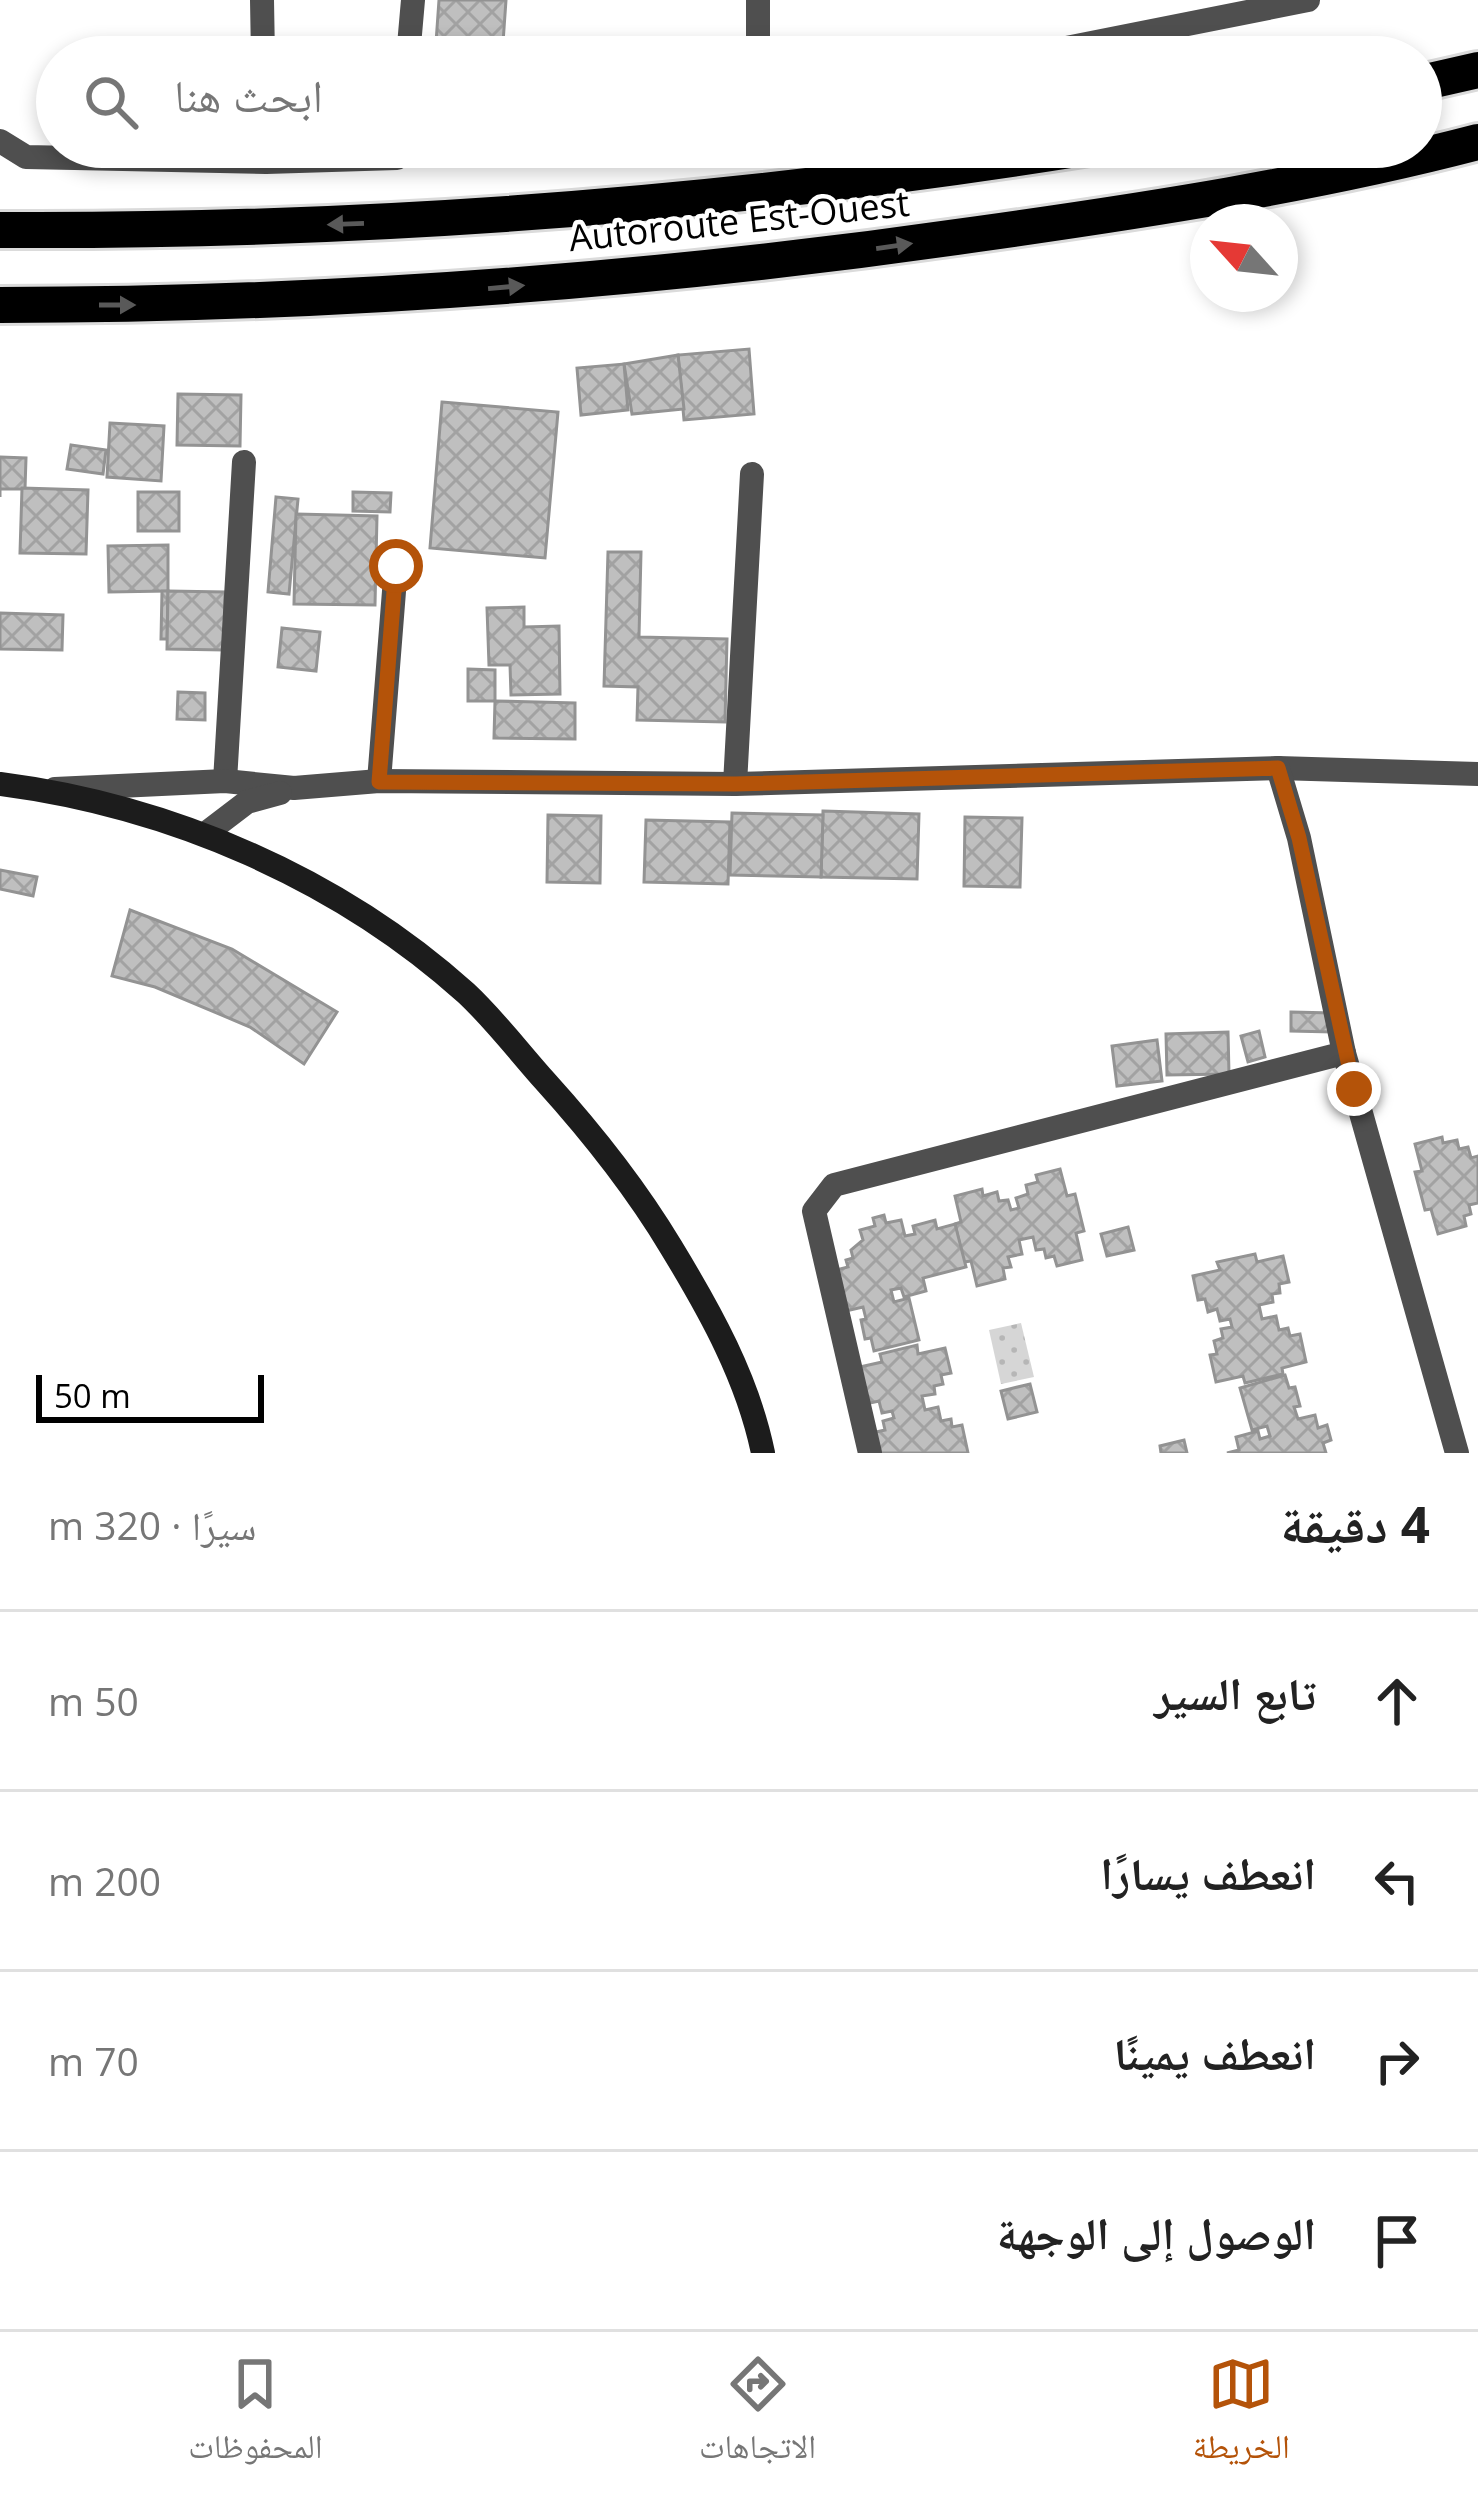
<!DOCTYPE html>
<html lang="ar">
<head>
<meta charset="utf-8">
<style>
  body { margin:0; font-family:"Open Sans","Noto Naskh Arabic",sans-serif; background:#f6f6f6; color:#222; direction:rtl }
  .compass { position:absolute; left:1190px; top:204px; width:108px; height:108px; border-radius:50%; background:#fff; box-shadow:0 6px 18px #0003; rotate:297deg }
  .scale { position:absolute; left:36px; bottom:30px; width:228px; box-sizing:border-box; padding-left:12px; border:6px solid #000; border-top:0; font-size:33px; line-height:42px; white-space:nowrap; color:#000; -webkit-text-stroke:9px #fff; paint-order:stroke }
  .stop { position:absolute; width:36px; height:36px; margin:-27px; border:9px solid #b45309; border-radius:50%; background:#fff }
  .stop.end { background:#b45309; border-color:#fff; box-shadow:0 3px 12px #0008 }
  .list { margin:0; padding:0; list-style:none }
  h2 { display:flex; justify-content:space-between; align-items:center; height:156px; margin:0; padding:0 48px; font-size:51px }
  h2 small { font-size:39px; font-weight:400; color:#767676 }
  .list li { display:grid; grid-template-columns:78px 1fr auto; gap:36px; align-items:center; box-sizing:border-box; height:180px; padding:0 48px; border-top:3px solid #e0e0e0 }
  .list b { display:block; font-size:45px; white-space:nowrap }
  .list em { font-size:39px; font-style:normal; color:#767676 }
  .icon { flex:none; width:66px; height:66px; fill:none; stroke:currentColor; stroke-width:2; stroke-linecap:round; stroke-linejoin:round }
  .map { position:relative; flex:none; width:1478px; height:1453px; overflow:hidden; direction:ltr }
  .search { position:absolute; background:#fff; box-shadow:0 6px 18px #0003; left:36px; right:36px; top:36px; height:132px; display:flex; align-items:center; gap:30px; box-sizing:border-box; padding:0 42px; border-radius:66px; color:#767676; font-size:45px }
  .sheet { height:876px; background:#fff }
  nav { display:flex; justify-content:space-around; align-items:center; box-sizing:border-box; height:168px; border-top:3px solid #e0e0e0; background:#fff; font-size:33px; color:#767676 }
  nav a { display:grid; justify-items:center; gap:6px }
  nav .on { color:#b45309 }
  .map>svg:first-child { display:block }
  .park { fill:url(#park-dots) }
  .building { fill:url(#building-cross-hatch); stroke:#939393; stroke-width:3 }
  .lines { fill:none; stroke-linecap:round; stroke-linejoin:round }
  .motorway-casing { stroke:#dbdbdb; stroke-width:42 }
  .minor { stroke:#4f4f4f; stroke-width:24 }
  .secondary { stroke:#1c1c1c; stroke-width:24 }
  .motorway { stroke:#000; stroke-width:36 }
  .oneway { fill:#595959 }
  .route { stroke:#b45309; stroke-width:15 }
  .labels { text-anchor:middle; dominant-baseline:central; stroke-width:9; stroke-linejoin:round; paint-order:stroke }
  .street-label { font-size:36px; fill:#000; stroke:#fff }
</style>
</head>
<body>
<div class="map">
<svg width="1478" height="1453" viewBox="0 0 1478 1453">
  <defs>
    <pattern id="park-dots" width="8" height="8" patternUnits="userSpaceOnUse" patternTransform="scale(3)"><rect width="8" height="8" fill="#d6d6d6"/><path d="M2 2h.1M6 6h.1" fill="none" stroke="#b6b6b6" stroke-width="1.8" stroke-linecap="round"/></pattern>
    <pattern id="building-cross-hatch" width="8" height="8" patternUnits="userSpaceOnUse" patternTransform="scale(3)"><rect width="8" height="8" fill="#bfbfbf"/><path d="M0 0l8 8M0 8l8-8" fill="none" stroke="#a2a2a2"/></pattern>
  </defs>
  <rect width="100%" height="100%" fill="#fff"/>
  <polygon class="park" points="1021,1323 1034,1377 1001,1384 989,1330"/>
  <g class="building">
    <polygon points="439,0 506,0 502,57 435,57"/>
    <polygon points="749,349 754,414 684,420 678,355"/>
    <polygon points="678,355 684,409 632,414 624,364"/>
    <polygon points="624,364 628,410 581,415 577,368"/>
    <polygon points="178,394 241,395 240,446 177,445"/>
    <polygon points="442,402 558,412 545,558 430,548"/>
    <polygon points="110,423 164,426 161,481 107,477"/>
    <polygon points="71,445 106,450 103,474 67,469"/>
    <polygon points="0,457 26,458 25,489 0,489 0,497"/>
    <polygon points="22,488 88,490 86,554 20,553"/>
    <rect x="138" y="492" width="41" height="39"/>
    <polygon points="353,492 391,493 390,512 353,511"/>
    <polygon points="276,497 298,499 289,594 268,592"/>
    <polygon points="296,514 377,516 375,605 294,604"/>
    <polygon points="168,545 168,591 109,592 108,546"/>
    <polygon points="608,552 641,552 639,637 727,639 725,722 637,720 638,687 604,686"/>
    <polygon points="162,591 168,591 167,639 161,639"/>
    <polygon points="168,591 225,592 224,650 167,649"/>
    <polygon points="524,607 524,627 559,626 560,694 511,695 510,665 489,665 487,608"/>
    <polygon points="0,613 63,615 62,650 0,649"/>
    <polygon points="282,628 320,632 316,671 278,667"/>
    <polygon points="468,669 495,670 495,701 468,701"/>
    <polygon points="178,692 205,693 205,720 177,719"/>
    <polygon points="495,701 575,703 575,739 494,738"/>
    <polygon points="823,811 919,814 917,879 821,877"/>
    <polygon points="732,813 823,815 821,877 730,875"/>
    <polygon points="548,815 601,816 600,883 547,882"/>
    <polygon points="965,817 1022,818 1020,887 964,886"/>
    <polygon points="646,820 730,822 728,884 644,882"/>
    <polygon points="0,870 37,877 33,896 0,889"/>
    <polygon points="130,910 232,949 337,1012 304,1064 250,1027 155,987 112,976"/>
    <polygon points="1291,1012 1332,1013 1332,1032 1291,1031"/>
    <polygon points="1259,1031 1265,1057 1248,1062 1241,1036"/>
    <polygon points="1228,1032 1229,1074 1167,1075 1166,1034"/>
    <polygon points="1157,1040 1162,1081 1117,1086 1112,1046"/>
    <polygon points="1442,1137 1443,1143 1457,1140 1459,1149 1468,1147 1471,1158 1478,1156 1478,1203 1469,1205 1471,1214 1464,1216 1466,1226 1438,1234 1431,1209 1425,1210 1415,1172 1422,1171 1415,1144"/>
    <polygon points="1060,1169 1067,1196 1075,1194 1084,1231 1076,1233 1082,1260 1057,1266 1054,1256 1046,1258 1044,1249 1036,1250 1033,1237 1019,1240 1022,1254 1008,1257 1011,1267 1003,1268 1005,1279 977,1286 971,1261 964,1262 955,1224 961,1222 955,1196 982,1189 983,1196 997,1192 999,1201 1008,1200 1011,1210 1019,1208 1016,1198 1028,1194 1026,1185 1038,1182 1036,1175"/>
    <polygon points="884,1215 886,1223 901,1220 905,1236 915,1234 913,1226 935,1220 937,1229 955,1224 966,1267 923,1278 926,1291 904,1297 901,1288 891,1290 894,1302 909,1298 919,1340 874,1351 871,1338 865,1339 861,1320 866,1319 863,1307 846,1311 836,1270 848,1267 846,1260 853,1258 851,1250 863,1240 860,1230 875,1226 873,1218"/>
    <polygon points="1128,1227 1134,1250 1107,1256 1101,1234"/>
    <polygon points="1255,1254 1257,1262 1283,1256 1289,1282 1279,1284 1280,1293 1272,1294 1273,1302 1259,1305 1262,1319 1276,1316 1279,1330 1288,1328 1290,1336 1300,1334 1306,1362 1282,1368 1283,1374 1245,1383 1243,1376 1216,1382 1210,1355 1217,1354 1214,1341 1223,1338 1221,1329 1232,1327 1230,1319 1220,1321 1217,1309 1208,1312 1205,1299 1198,1300 1193,1276 1220,1270 1217,1262"/>
    <polygon points="917,1345 918,1354 945,1348 951,1373 941,1375 943,1384 934,1386 935,1394 922,1396 925,1410 938,1407 941,1421 951,1419 952,1427 962,1425 968,1453 873,1453 876,1432 885,1430 883,1421 894,1418 892,1411 882,1413 879,1401 870,1403 855,1368 882,1362 880,1354"/>
    <polygon points="1285,1375 1289,1388 1295,1387 1300,1406 1294,1407 1298,1419 1315,1415 1318,1428 1327,1425 1331,1440 1323,1443 1326,1453 1227,1453 1239,1450 1236,1437 1258,1431 1260,1439 1270,1436 1267,1426 1252,1430 1240,1388"/>
    <polygon points="1030,1384 1037,1412 1008,1419 1001,1391"/>
    <polygon points="1184,1440 1187,1453 1161,1453 1160,1446"/>
  </g>
  <g class="lines">
    <defs>
      <g id="motorway">
        <polyline points="1421,83 1478,70"/>
        <path d="M 0,230 C 365,232 729,205 1089,147"/>
        <path d="M 0,305 C 328,305 653,281 978,234 C 1142,211 1318,184 1478,142"/>
      </g>
    </defs>
    <use href="#motorway" class="motorway-casing"/>
    <g class="minor">
      <polyline points="262,0 263,57"/>
      <polyline points="408,57 413,0"/>
      <polyline points="758,57 758,0"/>
      <polyline points="1021,57 1308,0"/>
      <polyline points="0,141 26,157 266,162 397,158 398,147"/>
      <polyline points="225,781 244,462"/>
      <polyline points="379,781 396,566"/>
      <polyline points="735,784 752,474"/>
      <polyline points="55,789 225,781 294,788 379,781 735,784 1278,768 1478,774"/>
      <polyline points="205,834 247,802 280,793"/>
      <polyline points="1344,1053 1457,1453"/>
      <polyline points="870,1453 814,1211 834,1185 1344,1053 1299,838 1278,768"/>
    </g>
    <path class="secondary" d="M 0,784 C 170,806 338,878 466,993 C 494,1019 519,1052 545,1081 C 592,1133 635,1187 671,1247 C 710,1311 748,1379 763,1453"/>
    <use href="#motorway" class="motorway"/>
  </g>
  <defs><path id="oneway-solid" d="M-6-.8H1V-3.2L6.5 0L1 3.2V.8H-6Z" transform="scale(3)"/></defs>
  <g class="oneway">
    <use href="#oneway-solid" transform="translate(346 224) rotate(178)"/>
    <use href="#oneway-solid" transform="translate(894 246) rotate(-8)"/>
    <use href="#oneway-solid" transform="translate(506 287) rotate(-5)"/>
    <use href="#oneway-solid" transform="translate(117 305)"/>
  </g>
  <g class="lines">
    <polyline class="route" points="396,566 379,782 735,784 1278,768 1299,838 1354,1089"/>
  </g>
  <g class="labels">
    <g class="street-label">
      <text transform="translate(739 220) rotate(-6)">Autoroute Est-Ouest</text>
    </g>
  </g>
</svg>
<svg class="compass" viewBox="-18 -18 36 36"><path d="M0-13l5 13h-10z" fill="#e53935"/><path d="M0 13l5-13h-10z" fill="#767676"/></svg>
<div class="scale">50 m</div>
<div class="stop" style="left:396px;top:566px"></div>
<div class="stop end" style="left:1354px;top:1089px"></div>
<div class="search"><svg class="icon" aria-label="search" viewBox="0 0 24 24"><circle cx="10" cy="10" r="6"/><path d="M15 15l6 6"/></svg>ابحث هنا</div>
</div>
<section class="sheet">
<h2>4 دقيقة<small>سيرًا · 320 m</small></h2>
<ul class="list">
<li><svg class="icon" aria-label="ahead" viewBox="0 0 24 24"><path d="M12 20V5M6 11l6-6 6 6"/></svg><div><b>تابع السير</b></div><em>50 m</em></li>
<li><svg class="icon" aria-label="left" viewBox="0 0 24 24"><path d="M17 20v-9H6M10 6l-5 5 5 5"/></svg><div><b>انعطف يسارًا</b></div><em>200 m</em></li>
<li><svg class="icon" aria-label="right" viewBox="0 0 24 24"><path d="M7 20v-9h11M14 6l5 5-5 5"/></svg><div><b>انعطف يمينًا</b></div><em>70 m</em></li>
<li><svg class="icon" aria-label="arrive" viewBox="0 0 24 24"><path d="M6 21V4h12l-3 4 3 4H6"/></svg><div><b>الوصول إلى الوجهة</b></div></li>
</ul>
</section>
<nav>
<a class="on"><svg class="icon" aria-label="map" viewBox="0 0 24 24"><path d="M3 6l6-2 6 2 6-2v14l-6 2-6-2-6 2zM9 4v14M15 6v14"/></svg>الخريطة</a>
<a><svg class="icon" aria-label="directions" viewBox="0 0 24 24"><path d="M12 3l9 9-9 9-9-9zM9 14v-3h6M13 9l2 2-2 2"/></svg>الاتجاهات</a>
<a><svg class="icon" aria-label="saved" viewBox="0 0 24 24"><path d="M7 4h10v16l-5-4-5 4z"/></svg>المحفوظات</a>
</nav>
</body>
</html>
